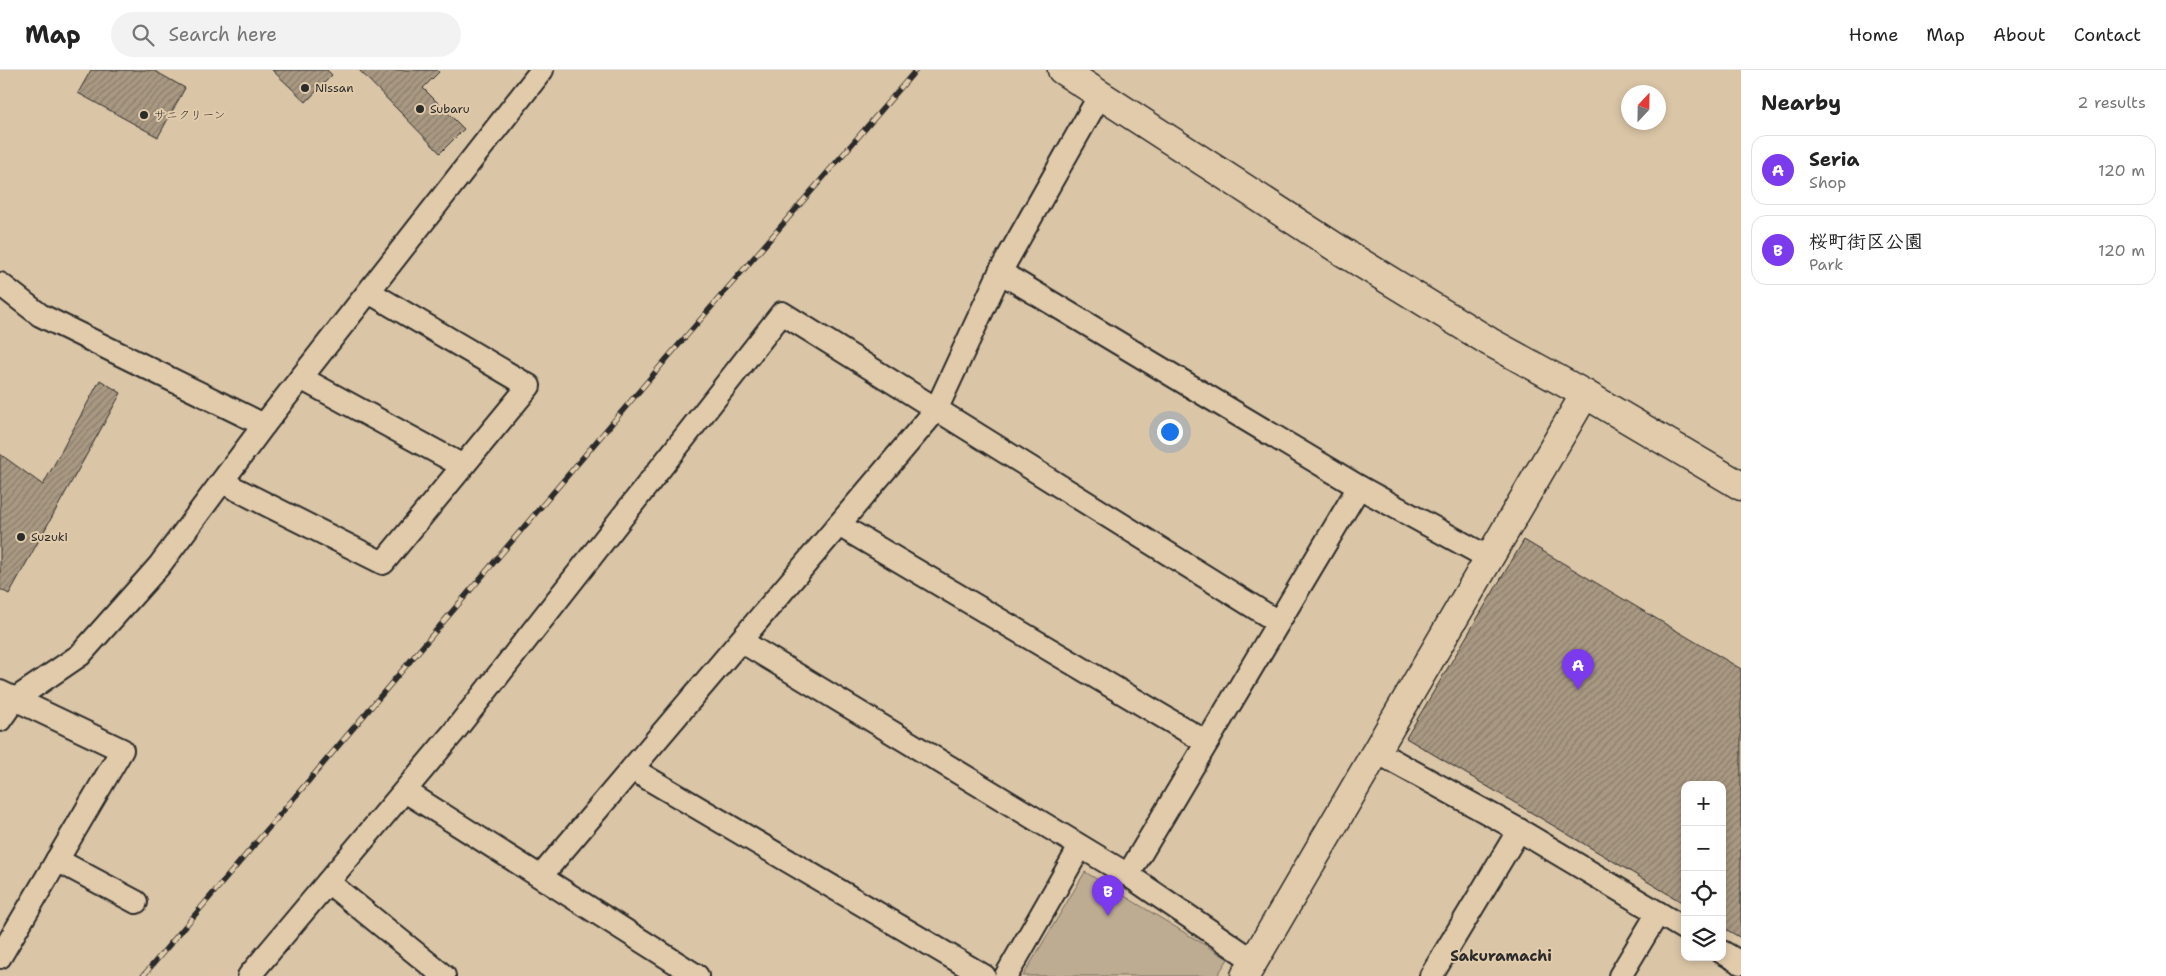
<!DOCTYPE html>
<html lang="en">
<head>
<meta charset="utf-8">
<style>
  body { margin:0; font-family:"Shantell Sans","Klee One",sans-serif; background:#f2f2f2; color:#222 }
  .controls { position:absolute; right:15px; bottom:15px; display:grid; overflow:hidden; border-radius:10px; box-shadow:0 2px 8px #0003 }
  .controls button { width:45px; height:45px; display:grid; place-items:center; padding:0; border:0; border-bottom:1px solid #e0e0e0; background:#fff; color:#222; font:25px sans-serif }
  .compass { position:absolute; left:1621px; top:15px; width:45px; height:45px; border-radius:50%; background:#fff; box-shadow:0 2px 8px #0003; rotate:22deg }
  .you { position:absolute; left:1169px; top:361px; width:18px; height:18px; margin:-12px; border:4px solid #fff; border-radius:50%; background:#1a73e8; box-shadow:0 0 0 8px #1a73e833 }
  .badge { display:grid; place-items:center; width:32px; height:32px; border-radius:50%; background:#7c3aed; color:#fff; font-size:16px; font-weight:700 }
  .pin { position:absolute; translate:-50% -41px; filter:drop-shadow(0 1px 2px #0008) }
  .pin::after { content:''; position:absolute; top:26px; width:18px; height:15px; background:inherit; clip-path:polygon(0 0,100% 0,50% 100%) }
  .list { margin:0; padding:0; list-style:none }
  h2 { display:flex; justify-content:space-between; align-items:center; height:65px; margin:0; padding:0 20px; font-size:21px }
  h2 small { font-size:16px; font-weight:400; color:#767676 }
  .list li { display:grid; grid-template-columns:32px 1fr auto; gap:15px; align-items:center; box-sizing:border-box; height:70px; margin:0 10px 10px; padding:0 10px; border:1px solid #e0e0e0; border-radius:15px }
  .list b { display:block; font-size:19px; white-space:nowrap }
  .list p { margin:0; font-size:16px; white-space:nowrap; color:#767676 }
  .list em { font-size:16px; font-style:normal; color:#767676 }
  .icon { flex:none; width:28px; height:28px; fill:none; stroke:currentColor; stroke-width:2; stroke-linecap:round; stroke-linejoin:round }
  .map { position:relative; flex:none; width:1741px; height:906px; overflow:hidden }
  header { display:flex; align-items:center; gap:30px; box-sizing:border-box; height:70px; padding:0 25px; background:#fff; border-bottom:1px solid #e0e0e0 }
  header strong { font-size:24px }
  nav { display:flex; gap:28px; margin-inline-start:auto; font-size:18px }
  .search { width:350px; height:45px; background:#f2f2f2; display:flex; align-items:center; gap:12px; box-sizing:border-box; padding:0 18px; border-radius:28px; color:#767676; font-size:19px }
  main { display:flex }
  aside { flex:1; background:#fff }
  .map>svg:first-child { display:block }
  .park { fill:#bdab92; stroke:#746b5e }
  .building { fill:url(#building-hatch); stroke:#2b2b2b }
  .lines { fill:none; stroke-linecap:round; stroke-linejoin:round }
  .street-casing { stroke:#2b2b2b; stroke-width:26 }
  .secondary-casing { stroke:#2b2b2b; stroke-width:31 }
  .street { stroke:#e1cbab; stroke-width:22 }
  .secondary { stroke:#e1cbab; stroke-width:28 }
  .rail-casing { stroke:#2b2b2b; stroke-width:5.5 }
  .rail { stroke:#e1cbab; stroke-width:4; stroke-dasharray:11; stroke-linecap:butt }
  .poi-dot { fill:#2b2b2b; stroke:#e1cbab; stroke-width:2 }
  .labels { text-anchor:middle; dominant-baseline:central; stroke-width:4; stroke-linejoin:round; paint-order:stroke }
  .poi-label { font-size:12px; fill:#2b2b2b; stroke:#e1cbab; text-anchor:start }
  .quarter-label { font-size:15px; font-weight:bold; fill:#2b2b2b; stroke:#e1cbab }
</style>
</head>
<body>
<header>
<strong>Map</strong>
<div class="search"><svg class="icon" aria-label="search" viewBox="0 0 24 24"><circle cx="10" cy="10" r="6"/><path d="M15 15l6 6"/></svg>Search here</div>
<nav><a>Home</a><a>Map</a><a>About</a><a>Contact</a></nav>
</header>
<main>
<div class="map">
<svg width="1741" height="906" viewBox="0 0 1741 906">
  <defs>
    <pattern id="building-hatch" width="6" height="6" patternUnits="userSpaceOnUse" patternTransform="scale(1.25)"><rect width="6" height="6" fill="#a99983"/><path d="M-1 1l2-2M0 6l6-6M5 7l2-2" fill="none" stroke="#8a7d6b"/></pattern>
  </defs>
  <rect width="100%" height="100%" fill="#dac5a6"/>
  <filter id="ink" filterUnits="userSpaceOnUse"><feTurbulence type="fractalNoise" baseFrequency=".02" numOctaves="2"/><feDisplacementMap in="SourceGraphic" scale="10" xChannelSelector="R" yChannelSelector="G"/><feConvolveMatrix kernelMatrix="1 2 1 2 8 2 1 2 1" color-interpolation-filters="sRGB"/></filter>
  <g filter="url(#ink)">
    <polygon class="park" points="1085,802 1228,889 1217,906 1023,906"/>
    <g class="building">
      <polygon points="91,0 153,0 185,18 158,67 78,23"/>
      <polygon points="272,0 327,0 332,5 306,32"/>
      <polygon points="359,0 437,0 439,2 423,18 464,59 440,83"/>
      <polygon points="100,310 121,323 9,524 0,519 0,384 43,415"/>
      <polygon points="1524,470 1741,599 1741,868 1722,857 1722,715 1685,715 1685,834 1406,668"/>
    </g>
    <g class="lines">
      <defs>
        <g id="street">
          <polyline points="1000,202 1359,417 1489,488"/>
          <polyline points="0,214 40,245 264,355"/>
          <polyline points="301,308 463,396"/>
          <polyline points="222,412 383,493 529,316 369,222"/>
          <polyline points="839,455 1206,672"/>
          <polyline points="741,571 1128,805 1254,891"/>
          <polyline points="0,622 122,680 0,887"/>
          <polyline points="0,650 14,630 80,585 159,496 264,355 542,0"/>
          <polyline points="1377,682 1519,760 1685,859"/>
          <polyline points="632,699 984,906"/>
          <polyline points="405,721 697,906"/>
          <polyline points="57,790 136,832"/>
          <polyline points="1128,805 1359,417"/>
          <polyline points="541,806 936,340 1000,202 1100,25"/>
          <polyline points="328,812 444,906"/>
          <polyline points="1722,882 1741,893"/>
          <polyline points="249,906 453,663 782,243 1278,552"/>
          <polyline points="1006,906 1080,777"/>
          <polyline points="1431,906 1519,760"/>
          <polyline points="1620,906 1658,843"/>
        </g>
        <g id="secondary">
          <polyline points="1062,0 1343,182 1490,272 1585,324 1741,416"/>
          <polyline points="1245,906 1585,324"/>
        </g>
      </defs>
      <use href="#street" class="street-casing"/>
      <use href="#secondary" class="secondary-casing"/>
      <use href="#street" class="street"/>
      <use href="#secondary" class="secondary"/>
      <defs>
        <polyline id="rail" points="143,906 669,286 916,0"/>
      </defs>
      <use href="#rail" class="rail-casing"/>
      <use href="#rail" class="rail"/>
    </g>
  </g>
  <g class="poi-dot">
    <circle cx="305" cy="18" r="5"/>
    <circle cx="420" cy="39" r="5"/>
    <circle cx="144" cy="45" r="5"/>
    <circle cx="21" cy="467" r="5"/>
  </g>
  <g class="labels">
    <g class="poi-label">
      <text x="315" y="18">Nissan</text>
      <text x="430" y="39">Subaru</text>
      <text x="154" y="45">サニクリーン</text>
      <text x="31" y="467">Suzuki</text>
    </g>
    <g class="quarter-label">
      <text x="1501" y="886">Sakuramachi</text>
    </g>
  </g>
</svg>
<div class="controls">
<button>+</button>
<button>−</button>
<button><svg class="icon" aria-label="locate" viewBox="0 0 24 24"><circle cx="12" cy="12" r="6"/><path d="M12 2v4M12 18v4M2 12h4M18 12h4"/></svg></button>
<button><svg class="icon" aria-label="layers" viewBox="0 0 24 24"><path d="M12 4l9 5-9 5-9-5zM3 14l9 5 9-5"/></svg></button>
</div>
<svg class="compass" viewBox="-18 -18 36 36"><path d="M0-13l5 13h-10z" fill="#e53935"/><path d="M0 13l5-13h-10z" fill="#767676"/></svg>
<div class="you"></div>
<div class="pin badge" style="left:1578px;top:620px">A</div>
<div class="pin badge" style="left:1108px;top:846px">B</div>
</div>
<aside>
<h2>Nearby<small>2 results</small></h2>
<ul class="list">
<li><span class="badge">A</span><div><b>Seria</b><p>Shop</p></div><em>120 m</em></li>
<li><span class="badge">B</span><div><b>桜町街区公園</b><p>Park</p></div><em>120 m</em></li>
</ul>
</aside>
</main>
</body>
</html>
